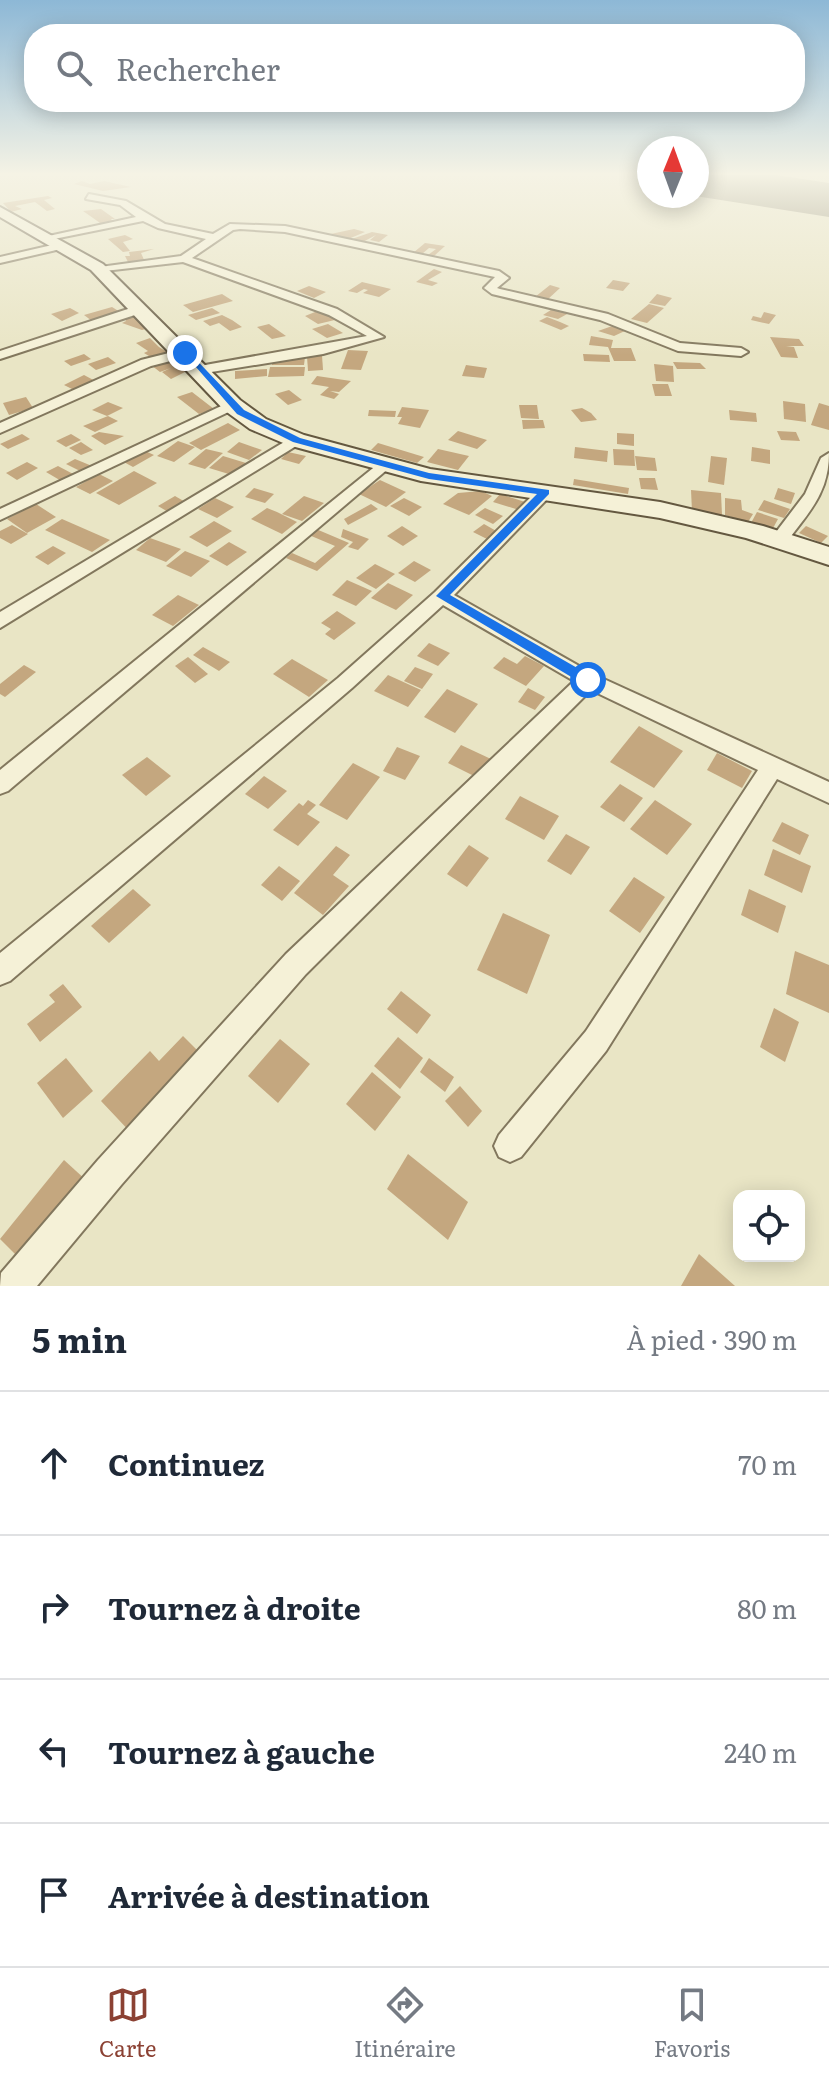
<!DOCTYPE html>
<html lang="fr">
<head>
<meta charset="utf-8">
<style>
  body { margin:0; font-family:Literata,serif; background:#f2f2f3; color:#1f2937 }
  .controls { position:absolute; right:24px; bottom:24px; display:grid; overflow:hidden; border-radius:16px; box-shadow:0 4px 20px #0003 }
  .controls button { width:72px; height:72px; display:grid; place-items:center; padding:0; border:0; border-bottom:2px solid #e0e1e3; background:#fff; color:#1f2937; font:40px sans-serif }
  .compass { position:absolute; left:637px; top:136px; width:72px; height:72px; border-radius:50%; background:#fff; box-shadow:0 4px 20px #0003; rotate:1deg }
  .stop { position:absolute; width:24px; height:24px; margin:-18px; border:6px solid #1a73e8; border-radius:50%; background:#fff }
  .stop.end { background:#1a73e8; border-color:#fff; box-shadow:0 2px 8px #0008 }
  .list { margin:0; padding:0; list-style:none }
  h2 { display:flex; justify-content:space-between; align-items:center; height:104px; margin:0; padding:0 32px; font-size:34px }
  h2 small { font-size:26px; font-weight:400; color:#747a83 }
  .list li { display:grid; grid-template-columns:52px 1fr auto; gap:24px; align-items:center; box-sizing:border-box; height:144px; padding:0 32px; border-top:2px solid #e0e1e3 }
  .list b { display:block; font-size:30px; white-space:nowrap }
  .list em { font-size:26px; font-style:normal; color:#747a83 }
  .icon { flex:none; width:44px; height:44px; fill:none; stroke:currentColor; stroke-width:2; stroke-linecap:round; stroke-linejoin:round }
  .map { position:relative; flex:none; width:829px; height:1286px; overflow:hidden }
  .search { position:absolute; background:#fff; box-shadow:0 4px 20px #0003; left:24px; right:24px; top:24px; height:88px; display:flex; align-items:center; gap:20px; box-sizing:border-box; padding:0 28px; border-radius:32px; color:#747a83; font-size:30px }
  .sheet { height:680px; background:#fff }
  nav { display:flex; justify-content:space-around; align-items:center; box-sizing:border-box; height:112px; border-top:2px solid #e0e1e3; background:#fff; font-size:22px; color:#747a83 }
  nav a { display:grid; justify-items:center; gap:4px }
  nav .on { color:#8b4133 }
  .map>svg:first-child { display:block }
  .lines { fill:none; stroke-linecap:round; stroke-linejoin:round }
  .runway { fill:#8e8972; fill-rule:evenodd }
  .building { fill:#c4a77f }
  .street-casing { stroke:#82775d; stroke-width:4 }
  .secondary-casing { stroke:#645840; stroke-width:4 }
  .street { fill:#f5f1d7; fill-rule:evenodd }
  .secondary { fill:#f5f1d7; fill-rule:evenodd }
  .route { fill:#1a73e8 }
</style>
</head>
<body>
<div class="map">
<svg width="829" height="1286" viewBox="0 0 829 1286">
  <rect width="100%" height="100%" fill="#e9e5c5"/>
  <g class="lines">
    <polygon class="runway" points="697,175 776,175 829,183 829,217 695,196"/>
  </g>
  <g class="building">
    <polygon points="82,181 90,184 104,181 131,187 103,191 74,184"/>
    <polygon points="48,196 52,198 44,200 55,209 47,211 35,202 15,206 22,209 11,212 3,203"/>
    <polygon points="101,209 115,219 111,219 114,223 103,225 83,211"/>
    <polygon points="354,229 365,232 346,240 326,235"/>
    <polygon points="372,232 388,235 379,242 370,240 376,235 361,243 349,240"/>
    <polygon points="125,235 133,239 123,242 130,251 123,252 108,239"/>
    <polygon points="425,243 445,246 434,256 428,255 436,249 429,248 422,254 413,253"/>
    <polygon points="154,249 141,253 145,262 129,264 125,256 130,256 129,252"/>
    <polygon points="434,269 442,272 428,280 438,283 432,286 416,282"/>
    <polygon points="613,280 630,283 623,291 606,288"/>
    <polygon points="362,282 391,289 379,297 363,293 368,290 364,289 357,293 348,291"/>
    <polygon points="550,285 560,288 547,300 535,297"/>
    <polygon points="309,286 326,292 314,298 297,291"/>
    <polygon points="222,294 233,301 193,312 183,305"/>
    <polygon points="657,294 672,298 665,306 649,303"/>
    <polygon points="649,304 664,308 647,323 631,319"/>
    <polygon points="112,307 120,312 92,321 84,315"/>
    <polygon points="70,308 79,313 62,321 51,314"/>
    <polygon points="212,308 220,313 196,320 188,315"/>
    <polygon points="554,308 569,313 558,319 543,315"/>
    <polygon points="320,310 330,316 339,319 318,324 305,316"/>
    <polygon points="764,312 776,315 769,324 751,320 753,316 761,318"/>
    <polygon points="132,313 149,328 142,330 122,323 126,321 124,315"/>
    <polygon points="222,315 232,320 242,327 230,331 219,323 210,326 203,321"/>
    <polygon points="547,317 560,322 569,326 561,330 539,321"/>
    <polygon points="269,324 286,336 272,339 257,327"/>
    <polygon points="328,324 343,333 327,338 312,329"/>
    <polygon points="615,325 627,330 614,336 598,331"/>
    <polygon points="591,336 613,340 611,348 631,348 636,361 614,361 608,347 589,345"/>
    <polygon points="770,337 799,339 804,346 786,346 794,347 798,358 781,357"/>
    <polygon points="150,338 159,347 170,354 154,359 144,353 148,351 136,343"/>
    <polygon points="348,350 368,351 361,370 341,369"/>
    <polygon points="84,354 91,359 71,366 64,361"/>
    <polygon points="583,354 609,355 610,362 584,361"/>
    <polygon points="322,355 323,370 308,371 307,356"/>
    <polygon points="108,357 116,363 96,370 88,364"/>
    <polygon points="305,357 304,365 272,365 272,362"/>
    <polygon points="174,358 191,369 171,379 162,372 171,368 160,372 151,365"/>
    <polygon points="673,362 700,363 706,369 677,369"/>
    <polygon points="654,364 673,366 674,382 656,381"/>
    <polygon points="466,365 487,368 484,378 462,376"/>
    <polygon points="270,367 305,367 304,376 268,377"/>
    <polygon points="267,369 267,376 235,379 235,371"/>
    <polygon points="84,375 99,383 78,392 64,385"/>
    <polygon points="317,376 351,381 339,392 330,391 339,394 334,399 320,395 329,387 311,384"/>
    <polygon points="652,384 668,384 672,396 655,396"/>
    <polygon points="289,390 302,400 288,405 275,394"/>
    <polygon points="192,392 214,409 199,414 177,397"/>
    <polygon points="26,397 33,408 9,415 3,403"/>
    <polygon points="783,401 805,404 806,422 784,419"/>
    <polygon points="108,402 123,408 107,416 92,410"/>
    <polygon points="819,403 829,406 829,430 811,425"/>
    <polygon points="519,405 537,405 539,419 521,418"/>
    <polygon points="402,407 429,410 420,428 398,424 402,417 397,417"/>
    <polygon points="582,408 591,413 597,420 581,422 571,410"/>
    <polygon points="369,410 396,411 395,417 368,416"/>
    <polygon points="729,410 756,413 757,422 730,420"/>
    <polygon points="108,416 118,421 95,432 83,426"/>
    <polygon points="522,420 543,420 545,428 523,429"/>
    <polygon points="228,423 240,430 201,450 189,443"/>
    <polygon points="458,431 487,440 477,449 448,440"/>
    <polygon points="777,431 796,432 800,441 781,440"/>
    <polygon points="99,432 124,436 105,445 91,436"/>
    <polygon points="617,433 634,434 634,446 617,444"/>
    <polygon points="22,434 30,439 8,449 0,444"/>
    <polygon points="71,434 81,440 66,447 56,441"/>
    <polygon points="178,441 195,447 174,462 157,456"/>
    <polygon points="81,442 93,450 81,455 69,448"/>
    <polygon points="239,442 262,450 249,460 227,452"/>
    <polygon points="378,443 424,457 417,463 371,450"/>
    <polygon points="575,447 608,451 607,462 574,458"/>
    <polygon points="752,447 770,450 770,464 751,461"/>
    <polygon points="206,449 223,453 205,469 188,464"/>
    <polygon points="438,449 469,456 458,470 427,462"/>
    <polygon points="613,449 634,450 635,466 614,465"/>
    <polygon points="143,450 154,455 133,467 122,461"/>
    <polygon points="288,452 306,456 299,464 281,459"/>
    <polygon points="223,456 246,463 232,475 209,468"/>
    <polygon points="635,456 655,458 657,471 637,470"/>
    <polygon points="711,456 727,458 724,485 708,482"/>
    <polygon points="75,459 92,466 82,472 66,464"/>
    <polygon points="27,462 38,468 17,480 6,473"/>
    <polygon points="58,466 75,475 63,482 46,472"/>
    <polygon points="134,471 157,483 119,505 96,493"/>
    <polygon points="99,474 113,481 90,494 76,487"/>
    <polygon points="639,478 655,478 658,490 641,489"/>
    <polygon points="574,479 629,488 628,494 573,485"/>
    <polygon points="380,480 406,492 386,507 359,494"/>
    <polygon points="254,488 274,494 265,503 245,497"/>
    <polygon points="778,488 795,493 791,504 774,499"/>
    <polygon points="691,490 721,493 722,515 692,511"/>
    <polygon points="481,491 492,496 469,515 443,504 458,493"/>
    <polygon points="500,494 525,502 519,510 493,502"/>
    <polygon points="175,496 187,503 170,513 158,506"/>
    <polygon points="304,496 324,503 302,521 282,514"/>
    <polygon points="215,498 234,507 217,518 198,509"/>
    <polygon points="404,498 422,507 409,516 390,506"/>
    <polygon points="725,498 741,500 742,510 753,514 748,522 725,515"/>
    <polygon points="764,500 790,509 784,518 758,510"/>
    <polygon points="36,504 56,517 27,533 7,519"/>
    <polygon points="371,504 378,509 348,525 344,519"/>
    <polygon points="267,508 277,512 297,522 282,534 251,519"/>
    <polygon points="485,508 503,516 493,524 475,515"/>
    <polygon points="757,512 778,519 772,530 751,523"/>
    <polygon points="62,519 110,540 92,552 45,530"/>
    <polygon points="214,521 232,531 207,547 189,537"/>
    <polygon points="484,524 498,532 487,539 473,532"/>
    <polygon points="12,525 28,534 11,544 0,538 0,531"/>
    <polygon points="402,526 418,536 403,546 387,536"/>
    <polygon points="806,526 828,536 821,543 799,533"/>
    <polygon points="316,529 349,543 317,571 286,558 292,553 315,563 335,546 309,535"/>
    <polygon points="343,529 369,539 358,550 348,547 353,542 341,537"/>
    <polygon points="150,538 181,549 166,562 136,550"/>
    <polygon points="229,542 247,552 227,566 209,556"/>
    <polygon points="53,546 66,553 48,565 35,557"/>
    <polygon points="185,551 210,561 191,577 166,566"/>
    <polygon points="414,561 431,570 415,582 398,573"/>
    <polygon points="375,564 395,574 376,589 356,578"/>
    <polygon points="347,580 372,591 356,606 332,595"/>
    <polygon points="388,583 413,595 396,610 371,598"/>
    <polygon points="178,595 199,605 173,626 152,615"/>
    <polygon points="337,611 356,623 334,640 325,634 331,629 321,623"/>
    <polygon points="429,643 450,653 438,666 417,656"/>
    <polygon points="203,647 230,662 219,671 193,655"/>
    <polygon points="525,656 544,666 526,686 493,668 504,657 517,664"/>
    <polygon points="188,657 208,674 195,683 175,666"/>
    <polygon points="292,659 328,680 309,697 273,674"/>
    <polygon points="24,665 36,672 5,697 0,694 0,684"/>
    <polygon points="415,667 433,674 422,689 404,681"/>
    <polygon points="388,675 421,690 408,707 374,691"/>
    <polygon points="528,688 545,697 535,710 518,702"/>
    <polygon points="447,689 478,704 455,733 424,717"/>
    <polygon points="639,726 683,751 654,788 610,762"/>
    <polygon points="461,745 491,759 478,778 448,763"/>
    <polygon points="397,747 420,756 405,780 383,771"/>
    <polygon points="717,753 752,771 742,788 707,770"/>
    <polygon points="147,757 171,776 146,796 122,775"/>
    <polygon points="353,763 380,777 347,820 319,805"/>
    <polygon points="264,776 287,791 268,809 245,794"/>
    <polygon points="620,784 643,798 624,822 600,807"/>
    <polygon points="520,796 559,816 544,840 505,819"/>
    <polygon points="308,800 316,805 307,814 320,822 298,846 273,830 299,803 303,806"/>
    <polygon points="655,800 692,824 667,855 630,829"/>
    <polygon points="782,822 809,835 800,855 772,841"/>
    <polygon points="566,834 590,847 571,875 547,861"/>
    <polygon points="469,845 489,858 467,887 447,874"/>
    <polygon points="336,846 350,855 333,875 349,886 323,915 294,893"/>
    <polygon points="773,849 811,866 802,893 764,875"/>
    <polygon points="279,866 300,881 282,901 261,885"/>
    <polygon points="634,877 665,897 640,933 609,911"/>
    <polygon points="133,889 151,905 109,943 91,926"/>
    <polygon points="749,889 786,906 778,933 741,915"/>
    <polygon points="503,913 550,935 527,994 477,970"/>
    <polygon points="795,951 829,965 829,1013 786,994"/>
    <polygon points="63,984 82,1007 40,1042 27,1024 55,1002 49,995"/>
    <polygon points="401,991 431,1015 417,1034 387,1009"/>
    <polygon points="774,1008 799,1022 785,1062 760,1047"/>
    <polygon points="183,1036 206,1059 134,1136 101,1101 150,1051 159,1061"/>
    <polygon points="398,1037 423,1058 400,1089 374,1066"/>
    <polygon points="280,1039 310,1064 278,1103 248,1076"/>
    <polygon points="66,1058 93,1091 63,1118 37,1083"/>
    <polygon points="429,1058 454,1077 445,1092 420,1072"/>
    <polygon points="372,1072 401,1097 375,1131 346,1104"/>
    <polygon points="460,1086 482,1111 468,1127 445,1101"/>
    <polygon points="408,1154 468,1202 448,1240 387,1189"/>
    <polygon points="64,1160 87,1181 23,1262 0,1239"/>
    <polygon points="699,1254 735,1286 681,1286"/>
  </g>
  <g class="lines">
    <defs>
      <g id="street">
        <polygon points="89,194 126,201 165,224 213,234 230,224 285,226 499,271 509,278 497,288 500,289 608,314 680,343 741,348 748,352 741,356 678,351 600,320 492,294 484,288 495,277 285,232 240,229 233,230 192,258 337,309 384,337 323,354 199,374 192,370 194,367 367,336 329,315 183,262 96,272 96,268 100,267 181,256 206,239 158,228 143,221 44,241 44,237 136,217 120,205 86,199"/>
        <polygon points="61,243 66,246 65,248 0,263 0,257"/>
        <polygon points="140,305 146,309 144,312 0,359 0,351"/>
        <polygon points="185,349 190,350 190,356 151,366 0,433 0,423 141,360"/>
        <polygon points="232,401 239,405 237,408 0,520 0,509"/>
        <polygon points="296,435 304,440 301,443 0,628 0,612"/>
        <path d="M 829,453 C 829,494 808,513 785,544 L 773,544 L 770,540 L 805,494 L 821,458 Z"/>
        <polygon points="383,460 389,462 389,468 8,791 0,794 0,770"/>
        <polygon points="545,487 551,489 551,495 454,595 595,675 829,782 829,803 777,779 606,1051 521,1157 510,1162 499,1157 494,1146 499,1135 586,1031 758,770 591,690 306,974 122,1184 37,1286 0,1286 1,1273 98,1160 286,954 574,681 443,605 352,688 10,981 0,985 0,953 338,678 435,592 539,489"/>
      </g>
      <polygon id="secondary" points="0,207 103,264 240,400 266,419 304,435 430,469 660,502 763,526 829,547 829,565 746,538 660,518 421,481 288,445 250,429 224,410 91,270 0,217"/>
    </defs>
    <use href="#street" class="street-casing"/>
    <use href="#secondary" class="secondary-casing"/>
    <use href="#street" class="street"/>
    <use href="#secondary" class="secondary"/>
  </g>
  <linearGradient id="sky" x2="0" y2="1"><stop stop-color="#8db8d6"/><stop offset="0.49" stop-color="#f5f3e5"/><stop offset="1" stop-color="#f5f3e5" stop-opacity="0"/></linearGradient>
  <rect width="829" height="355" fill="url(#sky)"/>
  <polygon class="route" points="182,351 188,351 244,410 300,438 429,473 549,490 549,494 450,595 593,677 593,684 583,684 436,596 537,494 429,479 293,442 237,414"/>
</svg>
<div class="controls">
<button><svg class="icon" aria-label="locate" viewBox="0 0 24 24"><circle cx="12" cy="12" r="6"/><path d="M12 2v4M12 18v4M2 12h4M18 12h4"/></svg></button>
</div>
<svg class="compass" viewBox="-18 -18 36 36"><path d="M0-13l5 13h-10z" fill="#e53935"/><path d="M0 13l5-13h-10z" fill="#747a83"/></svg>
<div class="stop" style="left:588px;top:680px"></div>
<div class="stop end" style="left:185px;top:353px"></div>
<div class="search"><svg class="icon" aria-label="search" viewBox="0 0 24 24"><circle cx="10" cy="10" r="6"/><path d="M15 15l6 6"/></svg>Rechercher</div>
</div>
<section class="sheet">
<h2>5 min<small>À pied · 390 m</small></h2>
<ul class="list">
<li><svg class="icon" aria-label="ahead" viewBox="0 0 24 24"><path d="M12 20V5M6 11l6-6 6 6"/></svg><div><b>Continuez</b></div><em>70 m</em></li>
<li><svg class="icon" aria-label="right" viewBox="0 0 24 24"><path d="M7 20v-9h11M14 6l5 5-5 5"/></svg><div><b>Tournez à droite</b></div><em>80 m</em></li>
<li><svg class="icon" aria-label="left" viewBox="0 0 24 24"><path d="M17 20v-9H6M10 6l-5 5 5 5"/></svg><div><b>Tournez à gauche</b></div><em>240 m</em></li>
<li><svg class="icon" aria-label="arrive" viewBox="0 0 24 24"><path d="M6 21V4h12l-3 4 3 4H6"/></svg><div><b>Arrivée à destination</b></div></li>
</ul>
</section>
<nav>
<a class="on"><svg class="icon" aria-label="map" viewBox="0 0 24 24"><path d="M3 6l6-2 6 2 6-2v14l-6 2-6-2-6 2zM9 4v14M15 6v14"/></svg>Carte</a>
<a><svg class="icon" aria-label="directions" viewBox="0 0 24 24"><path d="M12 3l9 9-9 9-9-9zM9 14v-3h6M13 9l2 2-2 2"/></svg>Itinéraire</a>
<a><svg class="icon" aria-label="saved" viewBox="0 0 24 24"><path d="M7 4h10v16l-5-4-5 4z"/></svg>Favoris</a>
</nav>
</body>
</html>
